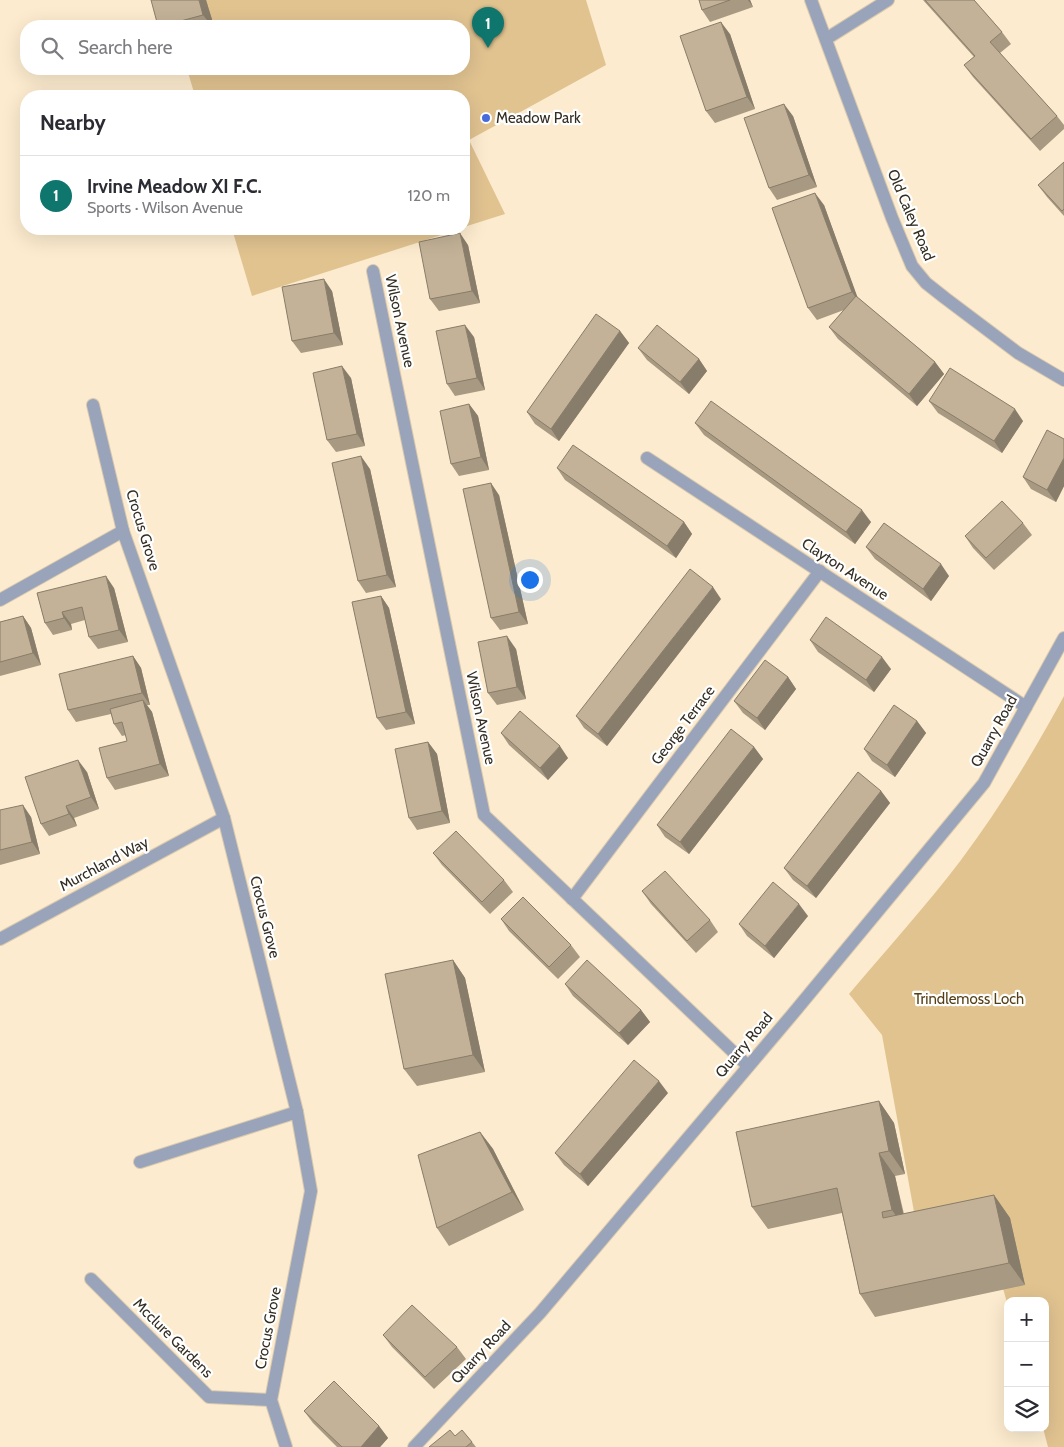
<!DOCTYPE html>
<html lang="en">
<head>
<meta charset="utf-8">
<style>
  body { margin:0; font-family:Cabin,sans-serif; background:#f7f7f7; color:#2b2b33 }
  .controls { position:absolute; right:15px; bottom:15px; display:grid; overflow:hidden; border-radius:10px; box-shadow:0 5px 20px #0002 }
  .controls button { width:45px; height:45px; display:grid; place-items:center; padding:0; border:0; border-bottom:1px solid #e1e1e2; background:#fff; color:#2b2b33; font:25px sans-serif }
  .you { position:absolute; left:529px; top:579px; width:18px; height:18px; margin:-12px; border:4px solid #fff; border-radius:50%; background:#1a73e8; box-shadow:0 0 0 8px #1a73e833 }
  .badge { display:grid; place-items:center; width:32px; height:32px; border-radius:50%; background:#0f766e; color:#fff; font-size:16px; font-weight:700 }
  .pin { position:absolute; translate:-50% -41px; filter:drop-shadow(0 1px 2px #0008) }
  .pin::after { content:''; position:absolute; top:26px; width:18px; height:15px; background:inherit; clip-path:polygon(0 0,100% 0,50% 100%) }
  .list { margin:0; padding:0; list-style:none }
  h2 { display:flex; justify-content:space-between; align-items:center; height:65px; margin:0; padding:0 20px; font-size:21px }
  h2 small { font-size:16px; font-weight:400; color:#7c7c81 }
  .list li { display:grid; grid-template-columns:32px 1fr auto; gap:15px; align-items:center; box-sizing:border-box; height:80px; padding:0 20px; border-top:1px solid #e1e1e2 }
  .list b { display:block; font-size:19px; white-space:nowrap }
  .list p { margin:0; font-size:16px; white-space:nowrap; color:#7c7c81 }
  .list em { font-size:16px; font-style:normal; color:#7c7c81 }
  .icon { flex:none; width:28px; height:28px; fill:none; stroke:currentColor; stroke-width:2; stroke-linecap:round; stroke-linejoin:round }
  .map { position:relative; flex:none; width:1064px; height:1447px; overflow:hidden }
  .search { position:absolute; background:#fff; box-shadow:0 5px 20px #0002; left:20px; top:20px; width:450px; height:55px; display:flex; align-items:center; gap:12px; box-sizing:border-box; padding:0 18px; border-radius:20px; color:#7c7c81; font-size:19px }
  .panel { position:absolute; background:#fff; box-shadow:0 5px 20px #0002; left:20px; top:90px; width:450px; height:145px; border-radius:20px }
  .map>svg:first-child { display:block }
  .green { fill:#e1c390 }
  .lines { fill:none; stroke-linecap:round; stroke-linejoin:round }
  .minor-casing { stroke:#d8c9af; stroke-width:14 }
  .minor { stroke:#99a3ba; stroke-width:12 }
  .wall { fill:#a89982 }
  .shaded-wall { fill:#887d6a }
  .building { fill:#c3b297; stroke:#887d6a }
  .poi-dot { fill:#466bde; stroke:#fff; stroke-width:2 }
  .labels { text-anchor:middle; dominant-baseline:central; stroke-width:4.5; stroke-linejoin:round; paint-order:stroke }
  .poi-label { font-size:15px; fill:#332d22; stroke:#fff; text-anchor:start }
  .street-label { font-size:15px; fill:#332d22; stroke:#fff }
  .park-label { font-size:15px; fill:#554016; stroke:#fff }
</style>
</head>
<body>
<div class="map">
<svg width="1064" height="1447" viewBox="0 0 1064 1447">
  <rect width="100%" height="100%" fill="#fcebce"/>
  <g class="green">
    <polygon points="169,0 586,0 606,65 469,140 505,214 464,227 464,96 195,96 187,69 464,69 464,26 176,26"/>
    <polygon points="232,229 460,229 252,296"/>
    <path d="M 1064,696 L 1064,1447 L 1048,1447 L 1043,1428 L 1045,1428 L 1045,1301 L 1008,1301 L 1008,1306 L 996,1264 L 922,1256 L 882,1035 L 849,994 C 886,950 926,906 961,860 C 1000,808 1033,753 1064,696 Z"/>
  </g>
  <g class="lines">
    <defs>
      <g id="minor">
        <polyline points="811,0 892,218 912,266 926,283 945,298 1018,353 1064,380"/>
        <polyline points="826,39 888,0"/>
        <polyline points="373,271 484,815 748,1066"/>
        <polyline points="93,405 123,531 224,818 297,1112 311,1191 271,1400 286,1447"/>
        <polyline points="647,458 1026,707"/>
        <polyline points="0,600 123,531"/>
        <polyline points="572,899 820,571"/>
        <polyline points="0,939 224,818"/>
        <polyline points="140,1162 297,1112"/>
        <polyline points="91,1279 209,1397 271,1400"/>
        <polyline points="414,1447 540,1313 791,1016 984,783 1064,638"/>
      </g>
    </defs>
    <use href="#minor" class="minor-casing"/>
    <use href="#minor" class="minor"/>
  </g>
  <g class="wall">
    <polygon points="206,0 214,26 158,26"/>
    <polygon points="699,0 750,0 753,7 710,22 702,10"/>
    <polygon points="923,0 974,0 1002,32 1011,44 1000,53 1057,116 1064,125 1064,129 1040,151 973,77 964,65 974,57"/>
    <polygon points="730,34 755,109 715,123 706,111"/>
    <polygon points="793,116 817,187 777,200 769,188"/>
    <polygon points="1064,162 1064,216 1047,197 1038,185"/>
    <polygon points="824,205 857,297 935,362 944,374 917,406 838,339 829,327 844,310 817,320 808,308"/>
    <polygon points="468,245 480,303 439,311 430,299"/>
    <polygon points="332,291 343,345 301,353 292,341"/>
    <polygon points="620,331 629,343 559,441 535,424 527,412"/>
    <polygon points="474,337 485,390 455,396 447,384"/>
    <polygon points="638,348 699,359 707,371 689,394 647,360"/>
    <polygon points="351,378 365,446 336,452 327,440"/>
    <polygon points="929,401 1023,421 1002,453 938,413"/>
    <polygon points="469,404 478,416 489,470 459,476 451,464"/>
    <polygon points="695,423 871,522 855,544 704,435"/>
    <polygon points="1064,439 1064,486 1056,502 1031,489 1023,477"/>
    <polygon points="557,468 684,522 692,534 676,558 565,480"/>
    <polygon points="370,469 396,587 366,593 358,581"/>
    <polygon points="499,495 528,624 500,630 491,618"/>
    <polygon points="1023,523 1032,535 994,570 973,548 965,536"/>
    <polygon points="866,547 949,576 931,601 875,559"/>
    <polygon points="114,588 128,642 98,649 89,637 85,620 71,624 72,630 53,635 45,623 37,593"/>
    <polygon points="381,596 389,608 415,724 386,730 377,718"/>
    <polygon points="721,599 607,746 584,728 576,716"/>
    <polygon points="23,616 31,628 41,665 0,676 0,622"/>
    <polygon points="810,640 891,669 874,692 818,652"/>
    <polygon points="516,649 526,699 497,705 488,693"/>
    <polygon points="133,656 141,668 150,705 147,705 152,712 169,776 115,790 107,778 127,741 126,735 122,736 114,724 111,714 76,722 68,710"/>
    <polygon points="788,677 796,689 765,730 743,713 734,701"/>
    <polygon points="917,721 926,733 895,777 872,761 864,749"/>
    <polygon points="501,733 568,758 548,780 509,745"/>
    <polygon points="428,742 437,754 450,823 417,830 409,818"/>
    <polygon points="754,747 763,759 689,854 665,837 657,825"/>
    <polygon points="87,772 99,809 74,818 77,826 49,836 41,824"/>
    <polygon points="881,791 890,803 816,898 793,880 784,868"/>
    <polygon points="0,810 31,817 40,854 0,865"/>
    <polygon points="433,853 504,880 513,892 490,914 442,865"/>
    <polygon points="642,891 710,920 718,932 696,953 651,904"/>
    <polygon points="808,916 774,958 747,936 739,924"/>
    <polygon points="501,919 571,945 580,957 558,979 509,931"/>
    <polygon points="453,960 465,978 485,1072 417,1086 404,1069"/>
    <polygon points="565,984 641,1010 650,1022 628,1045 573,996"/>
    <polygon points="668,1093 588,1186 564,1165 555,1153"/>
    <polygon points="879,1101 894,1123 905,1174 895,1176 904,1214 994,1195 1010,1218 1025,1285 875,1317 860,1294 842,1213 768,1229 752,1207"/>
    <polygon points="480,1132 493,1149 524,1210 449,1246 437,1228"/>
    <polygon points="383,1335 457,1347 466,1359 434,1389 392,1347"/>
    <polygon points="304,1411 379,1426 388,1438 380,1447 337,1447 313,1423"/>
    <polygon points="455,1436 472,1442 476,1447 429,1447"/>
  </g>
  <g class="shaded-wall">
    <polygon points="199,0 206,0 214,26 212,26 203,15"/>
    <polygon points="748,0 750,0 753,7"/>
    <polygon points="721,22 730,34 755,109 747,97"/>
    <polygon points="784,104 793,116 817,187 809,175"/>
    <polygon points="815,193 824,205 860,304 852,292"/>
    <polygon points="460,233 468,245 480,303 472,291"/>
    <polygon points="324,279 332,291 343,345 334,333"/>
    <polygon points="465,325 474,337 485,390 477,378"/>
    <polygon points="620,331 629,343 559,441 551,429"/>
    <polygon points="699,359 707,371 689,394 680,382"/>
    <polygon points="935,362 944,374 917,406 909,394"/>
    <polygon points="342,366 351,378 365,446 357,434"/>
    <polygon points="469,404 478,416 489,470 481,457"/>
    <polygon points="1015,409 1023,421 1002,453 994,441"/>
    <polygon points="361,456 370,469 396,587 387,575"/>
    <polygon points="1064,458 1064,486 1056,502 1047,490"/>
    <polygon points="491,483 499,495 528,624 519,612"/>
    <polygon points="862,510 871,522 855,544 846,532"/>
    <polygon points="684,522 692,534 676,558 667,546"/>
    <polygon points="941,564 949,576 931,601 923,589"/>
    <polygon points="106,576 114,588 128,642 119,630"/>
    <polygon points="713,587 721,599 607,746 598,734"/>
    <polygon points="381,596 389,608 415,724 406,712"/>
    <polygon points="62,612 71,624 72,630 64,618"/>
    <polygon points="23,616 31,628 41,665 33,653"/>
    <polygon points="507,636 516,649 526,699 517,687"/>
    <polygon points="133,656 141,668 150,705 142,693"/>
    <polygon points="882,657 891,669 874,692 866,680"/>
    <polygon points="788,677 796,689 765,730 757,718"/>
    <polygon points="143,700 152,712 169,776 160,764"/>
    <polygon points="917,721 926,733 895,777 887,765"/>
    <polygon points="428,742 437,754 450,823 442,811"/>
    <polygon points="560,746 568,758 548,780 540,768"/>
    <polygon points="754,747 763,759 689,854 680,842"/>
    <polygon points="78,760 87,772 99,809 91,797"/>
    <polygon points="881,791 890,803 816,898 807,886"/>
    <polygon points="23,805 31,817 40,854 32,842"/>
    <polygon points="66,806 74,818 77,826 69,814"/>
    <polygon points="799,904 808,916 774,958 765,946"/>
    <polygon points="453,960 465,978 485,1072 473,1055"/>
    <polygon points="641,1010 650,1022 628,1045 619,1033"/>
    <polygon points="659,1081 668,1093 588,1186 580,1174"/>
    <polygon points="879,1101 894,1123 905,1174 889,1151"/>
    <polygon points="480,1132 493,1149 524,1210 512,1192"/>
    <polygon points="879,1153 895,1176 907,1232 892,1210"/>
    <polygon points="994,1195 1010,1218 1025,1285 1009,1263"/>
    <polygon points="379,1426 388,1438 380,1447 361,1447"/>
  </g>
  <g class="building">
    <polygon points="151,0 199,0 203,15 162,26 158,26"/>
    <polygon points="699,0 730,0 702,10"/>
    <polygon points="925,0 974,0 1002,32 990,42 1057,116 1031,139 964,65 975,56"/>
    <polygon points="721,22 747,97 706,111 680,36"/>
    <polygon points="784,104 809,175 769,188 744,118"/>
    <polygon points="1064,162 1064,209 1062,211 1038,185"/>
    <polygon points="815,193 852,292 808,308 772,208"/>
    <polygon points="460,233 472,291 430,299 419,242"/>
    <polygon points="324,279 334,333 292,341 282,287"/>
    <polygon points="856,296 935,362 909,394 829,327"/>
    <polygon points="596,314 620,331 551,429 527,412"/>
    <polygon points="465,325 477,378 447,384 436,331"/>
    <polygon points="657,325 699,359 680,382 638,348"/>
    <polygon points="342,366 357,434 327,440 313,373"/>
    <polygon points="950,368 1015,409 994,441 929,401"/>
    <polygon points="711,401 862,510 846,532 695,423"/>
    <polygon points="469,404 481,457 451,464 440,411"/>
    <polygon points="1047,430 1064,439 1064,458 1047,490 1023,477"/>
    <polygon points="573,445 684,522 667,546 557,468"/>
    <polygon points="361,456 387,575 358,581 332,463"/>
    <polygon points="491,483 519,612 491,618 463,489"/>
    <polygon points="1002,501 1023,523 986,558 965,536"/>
    <polygon points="884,523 941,564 923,589 866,547"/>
    <polygon points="690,569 713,587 598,734 576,716"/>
    <polygon points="106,576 119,630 89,637 82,607 62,612 64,618 45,623 37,593"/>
    <polygon points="381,596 406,712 377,718 352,602"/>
    <polygon points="23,616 33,653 0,662 0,622"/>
    <polygon points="826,617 882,657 866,680 810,640"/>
    <polygon points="507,636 517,687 488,693 478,642"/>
    <polygon points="133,656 142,693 68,710 59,674"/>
    <polygon points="765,660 788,677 757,718 734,701"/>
    <polygon points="143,700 160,764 107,778 99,748 127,741 122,722 114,724 110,709"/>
    <polygon points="894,705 917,721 887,765 864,749"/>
    <polygon points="520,711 560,746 540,768 501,733"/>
    <polygon points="731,729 754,747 680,842 657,825"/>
    <polygon points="428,742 442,811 409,818 395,749"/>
    <polygon points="78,760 91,797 66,806 69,814 41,824 25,777"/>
    <polygon points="858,772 881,791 807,886 784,868"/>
    <polygon points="23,805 32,842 0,850 0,810"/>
    <polygon points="456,831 504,880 482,902 433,853"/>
    <polygon points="665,871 710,920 687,941 642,891"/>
    <polygon points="773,882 799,904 765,946 739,924"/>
    <polygon points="523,897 571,945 549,967 501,919"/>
    <polygon points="453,960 473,1055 404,1069 385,974"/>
    <polygon points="587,960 641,1010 619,1033 565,984"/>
    <polygon points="634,1060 659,1081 580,1174 555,1153"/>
    <polygon points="879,1101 889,1151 879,1153 892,1210 882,1212 883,1218 994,1195 1009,1263 860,1294 837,1188 752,1207 736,1132"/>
    <polygon points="480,1132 512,1192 437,1228 418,1155"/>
    <polygon points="412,1305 457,1347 425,1377 383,1335"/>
    <polygon points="334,1381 379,1426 361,1447 342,1447 304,1411"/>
    <polygon points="450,1430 455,1436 462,1430 472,1442 466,1447 429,1447"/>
  </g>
  <circle class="poi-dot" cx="486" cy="118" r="5"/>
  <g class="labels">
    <g class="poi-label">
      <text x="496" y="118">Meadow Park</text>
    </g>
    <g class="street-label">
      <text transform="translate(911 215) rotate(67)">Old Caley Road</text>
      <text transform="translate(400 321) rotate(78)">Wilson Avenue</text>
      <text transform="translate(143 530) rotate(73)">Crocus Grove</text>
      <text transform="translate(845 569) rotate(33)">Clayton Avenue</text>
      <text transform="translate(481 718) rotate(78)">Wilson Avenue</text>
      <text transform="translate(683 725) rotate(-53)">George Terrace</text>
      <text transform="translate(994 731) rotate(-61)">Quarry Road</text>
      <text transform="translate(104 864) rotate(-28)">Murchland Way</text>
      <text transform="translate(265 917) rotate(76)">Crocus Grove</text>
      <text transform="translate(744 1045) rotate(-50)">Quarry Road</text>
      <text transform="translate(268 1328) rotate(-79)">Crocus Grove</text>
      <text transform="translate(173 1338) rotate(45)">Mcclure Gardens</text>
      <text transform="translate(481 1352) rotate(-47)">Quarry Road</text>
    </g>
    <g class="park-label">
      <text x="969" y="999">Trindlemoss Loch</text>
    </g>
  </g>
</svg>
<div class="controls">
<button>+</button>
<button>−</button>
<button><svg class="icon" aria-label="layers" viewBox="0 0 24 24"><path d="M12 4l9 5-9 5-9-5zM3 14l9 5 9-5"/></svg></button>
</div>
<div class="you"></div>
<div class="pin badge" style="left:488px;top:48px">1</div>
<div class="search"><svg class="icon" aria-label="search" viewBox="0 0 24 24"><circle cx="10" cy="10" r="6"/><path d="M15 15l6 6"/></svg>Search here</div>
<section class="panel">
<h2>Nearby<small></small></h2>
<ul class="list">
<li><span class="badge">1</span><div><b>Irvine Meadow XI F.C.</b><p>Sports · Wilson Avenue</p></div><em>120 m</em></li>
</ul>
</section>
</div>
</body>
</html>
